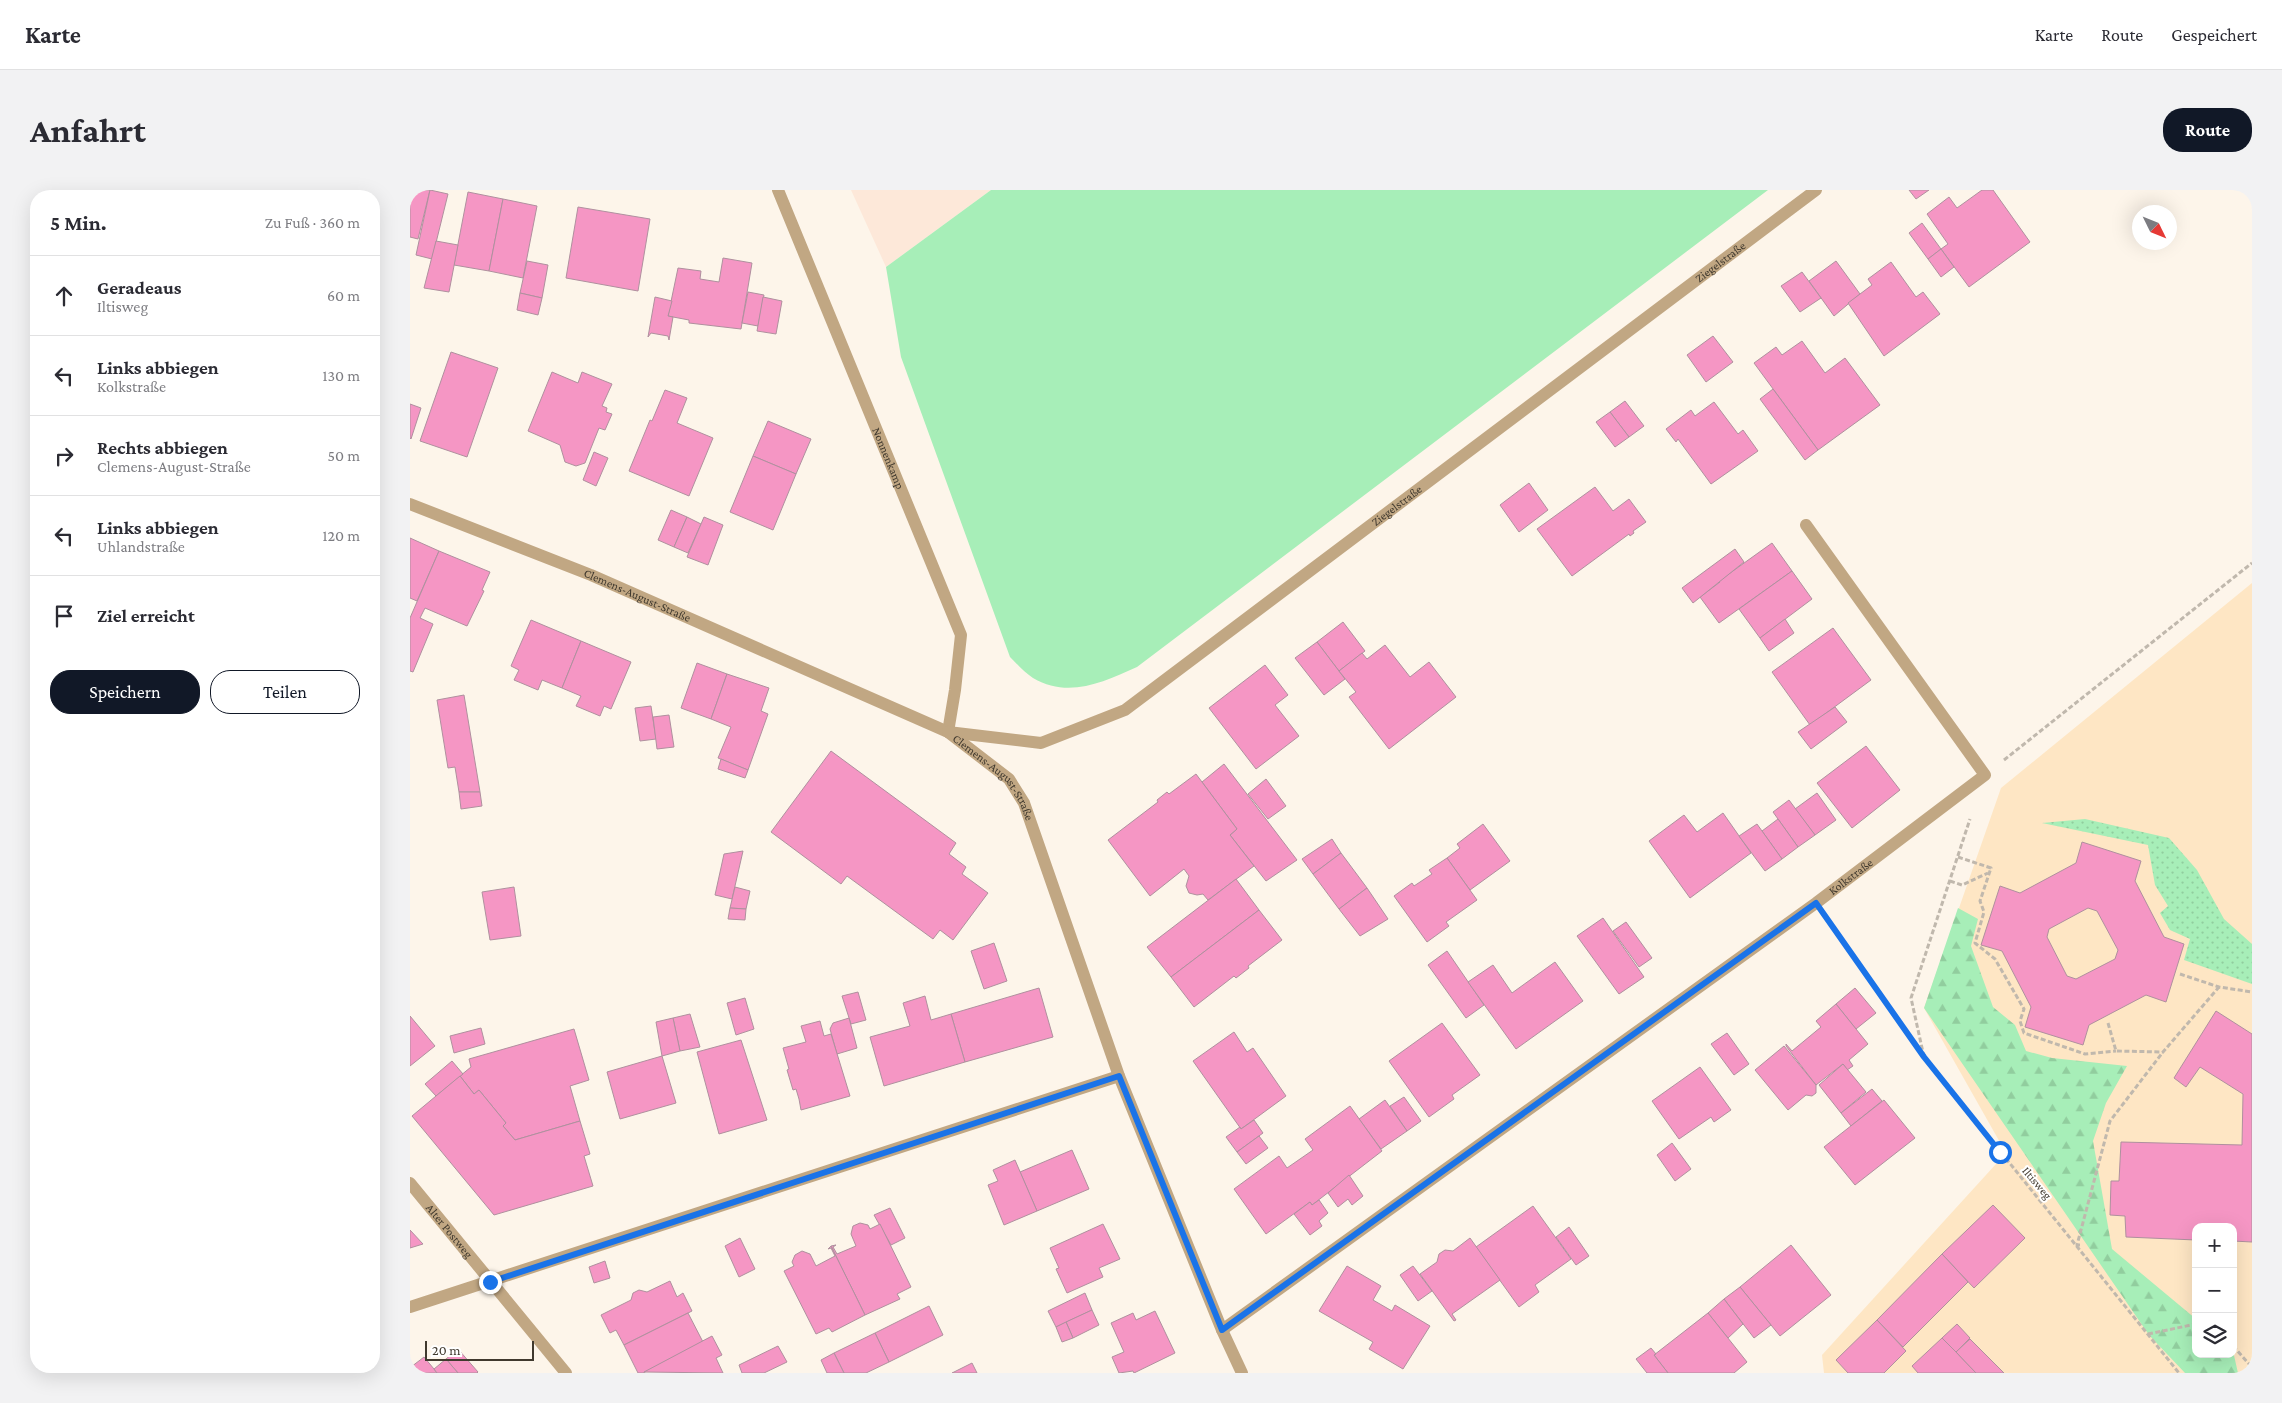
<!DOCTYPE html>
<html lang="de">
<head>
<meta charset="utf-8">
<style>
  body { margin:0; font-family:"Crimson Pro",serif; background:#f2f2f3; color:#2b2b33 }
  .controls { position:absolute; right:15px; bottom:15px; display:grid; overflow:hidden; border-radius:10px; box-shadow:0 5px 20px #0002 }
  .controls button { width:45px; height:45px; display:grid; place-items:center; padding:0; border:0; border-bottom:1px solid #e1e1e2; background:#fff; color:#2b2b33; font:25px sans-serif }
  .compass { position:absolute; left:1722px; top:15px; width:45px; height:45px; border-radius:50%; background:#fff; box-shadow:0 5px 20px #0002; rotate:133deg }
  .scale { position:absolute; left:15px; bottom:12px; width:109px; box-sizing:border-box; padding-left:5px; border:2px solid #40392e; border-top:0; font-size:14px; line-height:18px; white-space:nowrap; color:#40392e; -webkit-text-stroke:4px #fff; paint-order:stroke }
  .stop { position:absolute; width:15px; height:15px; margin:-11px; border:4px solid #1a73e8; border-radius:50%; background:#fff }
  .stop.end { background:#1a73e8; border-color:#fff; box-shadow:0 1px 5px #0008 }
  .list { margin:0; padding:0; list-style:none }
  h2 { display:flex; justify-content:space-between; align-items:center; height:65px; margin:0; padding:0 20px; font-size:21px }
  h2 small { font-size:16px; font-weight:400; color:#7c7c81 }
  .list li { display:grid; grid-template-columns:32px 1fr auto; gap:15px; align-items:center; box-sizing:border-box; height:80px; padding:0 20px; border-top:1px solid #e1e1e2 }
  .list b { display:block; font-size:19px; white-space:nowrap }
  .list p { margin:0; font-size:16px; white-space:nowrap; color:#7c7c81 }
  .list em { font-size:16px; font-style:normal; color:#7c7c81 }
  .actions { display:flex; gap:10px; padding:15px 20px }
  .actions a { flex:1; padding:11px 0; border:1px solid #111827; border-radius:20px; text-align:center; font-size:18px; color:#111827 }
  .actions .main { background:#111827; color:#fff }
  .icon { flex:none; width:28px; height:28px; fill:none; stroke:currentColor; stroke-width:2; stroke-linecap:round; stroke-linejoin:round }
  .map { position:relative; flex:none; width:1842px; height:1183px; overflow:hidden; border-radius:20px }
  header { display:flex; align-items:center; gap:30px; box-sizing:border-box; height:70px; padding:0 25px; background:#fff; border-bottom:1px solid #e1e1e2 }
  header strong { font-size:24px }
  nav { display:flex; gap:28px; margin-inline-start:auto; font-size:18px }
  .intro { display:flex; align-items:center; justify-content:space-between; box-sizing:border-box; height:120px; padding:0 30px }
  h1 { margin:0; font-size:35px }
  .button { padding:12px 22px; border-radius:20px; background:#111827; color:#fff; font-size:18px; font-weight:700 }
  main { display:flex; gap:30px; padding:0 30px }
  aside { flex:1; background:#fff; border-radius:20px; box-shadow:0 5px 20px #0002 }
  .map>svg:first-child { display:block }
  .built { fill:#fee6c4; fill-rule:evenodd }
  .education { fill:#fde8d9 }
  .grass { fill:url(#grass-dots) }
  .forest { fill:url(#forest-firs) }
  .garden { fill:#a7eeb8 }
  .building { fill:#f596c4; stroke:#af909e; fill-rule:evenodd }
  .lines { fill:none; stroke-linecap:round; stroke-linejoin:round }
  .path { stroke:#c0b8ad; stroke-width:3; stroke-dasharray:5 2.5; stroke-linecap:butt }
  .minor { stroke:#c1a783; stroke-width:12 }
  .route { stroke:#1a73e8; stroke-width:6 }
  .labels { text-anchor:middle; dominant-baseline:central; stroke-width:4; stroke-linejoin:round; paint-order:stroke }
  .street-label { font-size:12px; fill:#40392e; stroke:#fff }
</style>
</head>
<body>
<header>
<strong>Karte</strong>
<nav><a>Karte</a><a>Route</a><a>Gespeichert</a></nav>
</header>
<div class="intro"><h1>Anfahrt</h1><a class="button">Route</a></div>
<main>
<aside>
<h2>5 Min.<small>Zu Fuß · 360 m</small></h2>
<ul class="list">
<li><svg class="icon" aria-label="ahead" viewBox="0 0 24 24"><path d="M12 20V5M6 11l6-6 6 6"/></svg><div><b>Geradeaus</b><p>Iltisweg</p></div><em>60 m</em></li>
<li><svg class="icon" aria-label="left" viewBox="0 0 24 24"><path d="M17 20v-9H6M10 6l-5 5 5 5"/></svg><div><b>Links abbiegen</b><p>Kolkstraße</p></div><em>130 m</em></li>
<li><svg class="icon" aria-label="right" viewBox="0 0 24 24"><path d="M7 20v-9h11M14 6l5 5-5 5"/></svg><div><b>Rechts abbiegen</b><p>Clemens-August-Straße</p></div><em>50 m</em></li>
<li><svg class="icon" aria-label="left" viewBox="0 0 24 24"><path d="M17 20v-9H6M10 6l-5 5 5 5"/></svg><div><b>Links abbiegen</b><p>Uhlandstraße</p></div><em>120 m</em></li>
<li><svg class="icon" aria-label="arrive" viewBox="0 0 24 24"><path d="M6 21V4h12l-3 4 3 4H6"/></svg><div><b>Ziel erreicht</b></div></li>
</ul>
<div class="actions"><a class="main">Speichern</a><a>Teilen</a></div>
</aside>
<div class="map">
<svg width="1842" height="1183" viewBox="0 0 1842 1183">
  <defs>
    <pattern id="grass-dots" width="8" height="8" patternUnits="userSpaceOnUse" patternTransform="scale(1.25)"><rect width="8" height="8" fill="#a7eeb8"/><path d="M2 2h.1M6 6h.1" fill="none" stroke="#91cd9e" stroke-width="1.8" stroke-linecap="round"/></pattern>
    <pattern id="forest-firs" width="22" height="20" patternUnits="userSpaceOnUse" patternTransform="scale(1.25)"><rect width="22" height="20" fill="#a7eeb8"/><path d="M5 1l3.5 6h-7zM16 11l3.5 6h-7z" fill="#91cd9e"/></pattern>
  </defs>
  <rect width="100%" height="100%" fill="#fdf5ea"/>
  <path class="built" d="M 1842,393 L 1842,1183 L 1414,1183 L 1412,1165 L 1596,963 L 1514,818 L 1591,598 ZM 1786,1037 L 1823,1037 L 1823,1164 L 1786,1164 Z"/>
  <polygon class="education" points="441,0 581,0 476,77"/>
  <polygon class="grass" points="1675,629 1759,648 1787,680 1814,729 1842,754 1842,794 1774,770 1780,749 1760,740 1750,723 1758,716 1745,695 1738,655 1632,633"/>
  <polygon class="forest" points="1548,718 1568,729 1561,756 1583,817 1605,835 1616,861 1642,868 1717,876 1696,913 1683,951 1702,1059 1786,1129 1786,1164 1823,1164 1823,1161 1828,1183 1775,1183 1739,1145 1514,818"/>
  <path class="garden" d="M 581,0 L 1358,0 L 727,477 C 693,492 659,509 623,488 C 615,483 607,474 600,467 L 491,167 L 476,77 Z"/>
  <g class="building">
    <polygon points="0,0 20,0 8,49 0,47"/>
    <polygon points="20,0 38,4 22,69 6,65"/>
    <polygon points="1499,0 1519,0 1506,9"/>
    <polygon points="1572,0 1583,0 1620,52 1559,97 1531,59 1538,54 1517,24 1539,7 1547,18"/>
    <polygon points="58,2 93,9 79,81 44,75"/>
    <polygon points="93,9 127,16 113,88 79,81"/>
    <polygon points="168,17 240,29 228,101 156,88"/>
    <polygon points="1512,33 1531,59 1518,69 1499,43"/>
    <polygon points="26,51 48,55 39,102 14,98"/>
    <polygon points="1531,59 1544,77 1531,87 1518,69"/>
    <polygon points="313,68 342,73 331,139 279,133 279,130 258,126 268,78 291,81 290,89 309,92"/>
    <polygon points="117,71 138,75 132,108 110,103"/>
    <polygon points="1426,71 1450,104 1424,126 1399,91"/>
    <polygon points="1481,72 1506,107 1513,102 1530,124 1474,166 1438,113 1462,95 1458,89"/>
    <polygon points="1392,82 1411,108 1390,122 1371,96"/>
    <polygon points="338,102 354,105 348,136 332,133"/>
    <polygon points="110,103 132,108 128,125 107,120"/>
    <polygon points="245,107 262,111 258,126 263,127 259,150 258,146 241,143 238,147"/>
    <polygon points="353,107 372,111 366,144 347,141"/>
    <polygon points="1303,146 1323,172 1296,192 1277,165"/>
    <polygon points="1392,151 1415,183 1435,168 1470,215 1408,260 1344,173 1366,157 1372,165"/>
    <polygon points="41,162 88,178 57,267 10,251"/>
    <polygon points="142,182 168,193 172,182 202,194 192,216 197,218 196,222 202,224 195,240 189,238 175,273 166,276 155,272 150,255 118,241"/>
    <polygon points="1363,199 1408,260 1395,270 1350,209"/>
    <polygon points="255,200 277,208 267,233 303,248 279,306 219,281 240,230 242,231"/>
    <polygon points="1215,211 1234,236 1219,247 1200,222"/>
    <polygon points="1304,212 1328,244 1333,240 1348,261 1301,294 1268,249 1266,252 1256,239 1281,220 1285,226"/>
    <polygon points="0,214 11,218 1,249 0,248"/>
    <polygon points="1200,222 1219,247 1205,257 1186,232"/>
    <polygon points="358,231 401,249 386,284 343,266"/>
    <polygon points="184,262 198,268 186,296 173,290"/>
    <polygon points="343,266 386,284 363,340 320,322"/>
    <polygon points="1119,293 1138,320 1109,342 1090,315"/>
    <polygon points="1185,297 1203,321 1219,309 1236,332 1223,341 1224,343 1220,346 1219,344 1162,386 1127,339"/>
    <polygon points="261,320 277,327 264,357 248,350"/>
    <polygon points="277,327 291,334 278,363 264,357"/>
    <polygon points="294,327 313,335 298,375 277,367"/>
    <polygon points="0,348 29,361 7,411 0,408"/>
    <polygon points="1362,353 1382,381 1309,433 1290,407 1310,392 1309,391"/>
    <polygon points="1325,359 1334,372 1283,413 1272,398"/>
    <polygon points="29,361 80,382 72,400 74,401 57,436 15,418 10,428 23,434 3,482 0,481 0,428"/>
    <polygon points="1382,381 1402,409 1350,448 1329,419"/>
    <polygon points="1375,429 1384,443 1359,461 1350,448"/>
    <polygon points="121,430 171,451 152,498 132,490 128,500 104,490 109,480 101,476"/>
    <polygon points="933,432 955,461 929,481 907,452"/>
    <polygon points="1423,438 1461,490 1400,535 1362,482"/>
    <polygon points="171,451 221,472 201,519 194,516 190,526 166,516 171,506 152,498"/>
    <polygon points="907,452 935,489 914,505 885,468"/>
    <polygon points="975,455 1000,487 1019,472 1046,507 979,559 939,507 946,502 929,481 952,463 957,469"/>
    <polygon points="287,473 317,484 301,529 271,518"/>
    <polygon points="855,475 878,505 865,515 889,546 846,579 799,518"/>
    <polygon points="317,484 359,498 351,521 358,524 338,580 308,568 321,537 301,529"/>
    <polygon points="54,505 70,602 49,602 45,577 38,578 27,510"/>
    <polygon points="241,516 246,549 230,551 225,518"/>
    <polygon points="1425,517 1437,532 1401,559 1388,542"/>
    <polygon points="259,525 264,557 247,559 243,527"/>
    <polygon points="1456,556 1490,600 1442,638 1407,593"/>
    <polygon points="421,561 546,653 539,664 556,677 552,684 578,703 543,750 530,740 523,749 437,686 431,694 361,642"/>
    <polygon points="311,569 338,580 335,588 308,579"/>
    <polygon points="814,574 887,670 856,691 820,645 827,639 792,592"/>
    <polygon points="786,584 827,639 820,645 844,676 798,710 793,704 787,705 779,703 776,696 779,686 774,679 740,706 698,650 748,612 747,610 757,602 759,604"/>
    <polygon points="856,589 876,616 858,629 838,604"/>
    <polygon points="49,602 70,602 72,616 51,619"/>
    <polygon points="1407,603 1426,630 1405,645 1385,619"/>
    <polygon points="1379,610 1405,645 1388,657 1363,622"/>
    <polygon points="1313,623 1341,663 1280,708 1239,651 1274,625 1287,642"/>
    <polygon points="1368,629 1388,657 1372,669 1352,641"/>
    <polygon points="1073,634 1100,671 1060,700 1037,668 1050,658 1047,654"/>
    <polygon points="1347,634 1372,669 1355,681 1329,646"/>
    <polygon points="922,649 931,663 903,684 892,669"/>
    <path d="M 1672,652 L 1731,671 L 1725,691 L 1754,747 L 1774,754 L 1756,812 L 1736,805 L 1679,835 L 1673,855 L 1615,837 L 1621,817 L 1592,761 L 1571,755 L 1590,696 L 1610,703 L 1666,673 ZM 1678,718 L 1687,721 L 1708,760 L 1705,769 L 1666,789 L 1657,786 L 1637,747 L 1639,739 Z"/>
    <polygon points="333,661 322,709 305,705 314,664"/>
    <polygon points="931,663 957,698 929,719 903,684"/>
    <polygon points="1037,668 1067,710 1036,732 1039,736 1017,752 984,706 1002,693 1004,696 1022,684 1019,680"/>
    <polygon points="826,689 849,720 761,787 737,757"/>
    <polygon points="104,697 111,746 80,750 72,702"/>
    <polygon points="325,697 340,701 336,719 320,718"/>
    <polygon points="957,698 978,729 950,746 929,719"/>
    <polygon points="320,718 336,719 335,730 318,729"/>
    <polygon points="849,720 872,750 838,776 839,778 826,788 824,786 784,817 761,787"/>
    <polygon points="1193,728 1234,787 1209,804 1167,746"/>
    <polygon points="1216,732 1242,768 1229,777 1203,741"/>
    <polygon points="584,753 597,791 574,799 561,761"/>
    <polygon points="1037,761 1074,815 1056,828 1018,775"/>
    <polygon points="1145,772 1173,811 1106,859 1058,792 1083,775 1102,803"/>
    <polygon points="629,798 643,847 555,872 541,824"/>
    <polygon points="1445,798 1466,823 1446,839 1426,814"/>
    <polygon points="448,802 456,830 441,834 432,806"/>
    <polygon points="515,806 521,830 541,824 555,872 474,896 460,847 500,836 493,813"/>
    <polygon points="335,808 344,839 326,845 317,813"/>
    <polygon points="1426,814 1458,854 1439,870 1443,876 1437,880 1433,874 1406,895 1376,856 1376,854 1382,861 1411,837 1406,831"/>
    <polygon points="1806,821 1842,844 1842,1052 1823,1051 1823,1037 1786,1037 1786,1050 1716,1047 1715,1026 1700,1025 1701,991 1709,991 1711,952 1832,955 1833,904 1790,877 1776,897 1764,888"/>
    <polygon points="280,824 290,857 270,861 263,828"/>
    <polygon points="0,826 25,856 0,876"/>
    <polygon points="263,828 270,861 252,866 246,832"/>
    <polygon points="439,828 447,858 427,864 420,839 423,833"/>
    <polygon points="410,831 414,846 421,844 440,906 391,920 389,909 386,899 383,900 377,880 379,879 373,858 396,852 391,836"/>
    <polygon points="1032,833 1070,885 1042,905 1044,909 1019,927 979,871"/>
    <polygon points="71,838 75,854 44,863 40,846"/>
    <polygon points="164,839 179,890 160,896 170,931 105,950 93,936 96,933 69,900 64,904 50,886 61,877 59,869"/>
    <polygon points="824,842 837,862 843,858 876,906 831,939 783,871"/>
    <polygon points="1317,843 1339,874 1324,885 1301,854"/>
    <polygon points="331,850 357,930 309,944 287,862"/>
    <polygon points="1374,856 1406,895 1406,903 1402,906 1396,905 1378,920 1345,880"/>
    <polygon points="252,866 266,913 210,929 197,882"/>
    <polygon points="42,871 53,884 26,906 15,894"/>
    <polygon points="1433,874 1456,902 1431,923 1409,895"/>
    <polygon points="1290,877 1321,920 1304,932 1301,927 1269,949 1242,911"/>
    <polygon points="50,886 64,904 69,900 96,933 93,936 105,950 170,931 180,964 174,966 183,996 84,1025 2,926"/>
    <polygon points="1462,899 1472,911 1441,936 1431,923"/>
    <polygon points="994,907 1011,931 997,941 980,916"/>
    <polygon points="975,910 997,941 971,959 949,929"/>
    <polygon points="1474,910 1505,948 1445,995 1414,957"/>
    <polygon points="940,916 972,961 902,1015 900,1012 856,1044 824,999 869,966 877,978 903,960 895,949"/>
    <polygon points="844,930 853,943 827,962 816,947 830,937 831,939"/>
    <polygon points="849,946 858,958 836,974 827,962"/>
    <polygon points="1262,953 1281,979 1265,991 1247,965"/>
    <polygon points="662,960 679,999 627,1021 610,982"/>
    <polygon points="605,970 627,1021 594,1035 578,995 588,991 583,980"/>
    <polygon points="939,985 953,1006 942,1015 938,1009 928,1017 918,1003"/>
    <polygon points="909,1010 918,1023 909,1031 912,1036 900,1045 884,1024 900,1012 902,1015"/>
    <polygon points="1583,1015 1615,1048 1564,1098 1532,1064"/>
    <polygon points="1123,1016 1161,1069 1125,1095 1129,1102 1109,1117 1066,1057"/>
    <polygon points="480,1018 495,1048 481,1055 464,1025"/>
    <polygon points="450,1033 458,1035 460,1039 470,1034 501,1097 487,1104 490,1109 455,1125 421,1056 426,1055 423,1057 427,1064 446,1056 441,1044 443,1036"/>
    <polygon points="693,1034 710,1069 689,1078 693,1087 657,1103 646,1079 649,1078 640,1058"/>
    <polygon points="1159,1037 1179,1066 1166,1075 1146,1047"/>
    <polygon points="0,1040 13,1054 0,1058"/>
    <polygon points="330,1048 345,1079 329,1087 315,1056"/>
    <polygon points="1060,1048 1090,1090 1042,1124 1046,1130 1044,1131 1010,1084 1027,1072 1029,1064 1035,1060 1043,1061"/>
    <polygon points="1381,1055 1421,1105 1370,1146 1330,1097"/>
    <polygon points="421,1056 455,1125 422,1142 419,1138 406,1144 374,1081 384,1076 382,1072 385,1065 392,1061 400,1064 406,1076 425,1066 421,1058 418,1059"/>
    <polygon points="1532,1064 1558,1092 1493,1157 1467,1130"/>
    <polygon points="195,1071 200,1088 184,1093 179,1077"/>
    <polygon points="937,1076 971,1096 963,1110 982,1121 985,1115 1020,1136 993,1179 959,1159 963,1152 909,1121"/>
    <polygon points="1003,1076 1022,1101 1008,1111 990,1085"/>
    <polygon points="260,1091 267,1107 273,1103 282,1121 214,1155 206,1140 200,1143 191,1125 221,1110 223,1103 229,1100 237,1102"/>
    <polygon points="1330,1097 1361,1135 1344,1148 1314,1109"/>
    <polygon points="675,1103 682,1120 646,1137 638,1121"/>
    <polygon points="1314,1109 1333,1134 1318,1148 1298,1123"/>
    <polygon points="519,1116 533,1145 479,1172 465,1143"/>
    <polygon points="682,1120 689,1135 663,1148 656,1132"/>
    <polygon points="745,1121 765,1163 724,1183 723,1181 709,1183 702,1167 714,1162 701,1133 723,1123 726,1130"/>
    <polygon points="278,1123 293,1152 233,1183 228,1183 214,1155"/>
    <polygon points="1298,1123 1337,1172 1324,1183 1258,1183 1244,1165"/>
    <polygon points="1467,1130 1496,1161 1474,1183 1438,1183 1426,1170"/>
    <polygon points="656,1132 663,1148 652,1152 646,1137"/>
    <polygon points="1547,1134 1560,1148 1546,1162 1532,1148"/>
    <polygon points="465,1143 479,1172 456,1183 434,1183 424,1163"/>
    <polygon points="302,1146 312,1165 306,1168 313,1183 234,1182"/>
    <polygon points="1532,1148 1546,1162 1566,1183 1508,1183 1502,1176"/>
    <polygon points="1560,1149 1594,1183 1566,1183 1546,1162"/>
    <polygon points="368,1156 377,1172 354,1183 332,1183 329,1175"/>
    <polygon points="1241,1158 1246,1164 1244,1165 1258,1183 1237,1183 1226,1169"/>
    <polygon points="48,1159 68,1182 67,1183 48,1183 36,1169"/>
    <polygon points="424,1163 434,1183 417,1183 411,1170"/>
    <polygon points="14,1167 24,1179 27,1183 6,1183 1,1177"/>
    <polygon points="36,1169 48,1183 27,1183 24,1179"/>
    <polygon points="562,1173 567,1183 542,1183"/>
  </g>
  <g class="lines">
    <g class="path">
      <polyline points="1594,570 1842,373"/>
      <polyline points="1548,667 1581,678 1570,711 1574,722 1565,753 1585,769 1614,819 1610,831 1614,843 1675,864 1706,861"/>
      <polyline points="1540,691 1552,695 1578,683"/>
      <polyline points="1421,734 1514,867 1769,1183"/>
      <polyline points="1770,784 1809,797 1842,802"/>
      <polyline points="1698,833 1706,861 1753,862 1809,797"/>
      <polyline points="1514,867 1501,808 1560,629"/>
      <polyline points="1670,1055 1667,1055 1700,931 1753,862"/>
      <polyline points="1738,1144 1786,1134"/>
      <polyline points="1823,1156 1840,1175 1842,1182"/>
    </g>
    <g class="minor">
      <path id="s1" d="M 368,0 L 551,445 L 545,500 L 538,542"/>
      <path id="s2" d="M 0,314 L 181,385 L 538,542 L 599,589 L 614,613 L 709,886 L 812,1140 L 832,1183"/>
      <path id="s3" d="M 538,542 L 631,553 L 715,520 L 1406,0"/>
      <path id="s4" d="M 0,993 L 156,1183"/>
      <polyline points="0,1117 709,886"/>
      <path id="s5" d="M 812,1140 L 1406,713 L 1575,585 L 1396,335"/>
    </g>
  </g>
  <g class="lines">
    <polyline class="route" points="80,1092 709,886 812,1140 1406,713 1514,867 1590,962"/>
  </g>
  <g class="labels">
    <g class="street-label">
      <text stroke="none"><textPath href="#s3" startOffset="929">Ziegelstraße</textPath></text>
      <text stroke="none"><textPath href="#s1" startOffset="290">Nonnenkamp</textPath></text>
      <text stroke="none"><textPath href="#s3" startOffset="524">Ziegelstraße</textPath></text>
      <text stroke="none"><textPath href="#s2" startOffset="245">Clemens-August-Straße</textPath></text>
      <text stroke="none"><textPath href="#s2" startOffset="650">Clemens-August-Straße</textPath></text>
      <text stroke="none"><textPath href="#s5" startOffset="775">Kolkstraße</textPath></text>
      <text transform="translate(1627 993) rotate(50)">Iltisweg</text>
      <text stroke="none"><textPath href="#s4" startOffset="62">Alter Postweg</textPath></text>
    </g>
  </g>
</svg>
<div class="controls">
<button>+</button>
<button>−</button>
<button><svg class="icon" aria-label="layers" viewBox="0 0 24 24"><path d="M12 4l9 5-9 5-9-5zM3 14l9 5 9-5"/></svg></button>
</div>
<svg class="compass" viewBox="-18 -18 36 36"><path d="M0-13l5 13h-10z" fill="#e53935"/><path d="M0 13l5-13h-10z" fill="#7c7c81"/></svg>
<div class="scale">20 m</div>
<div class="stop" style="left:1590px;top:962px"></div>
<div class="stop end" style="left:80px;top:1092px"></div>
</div>
</main>
</body>
</html>
